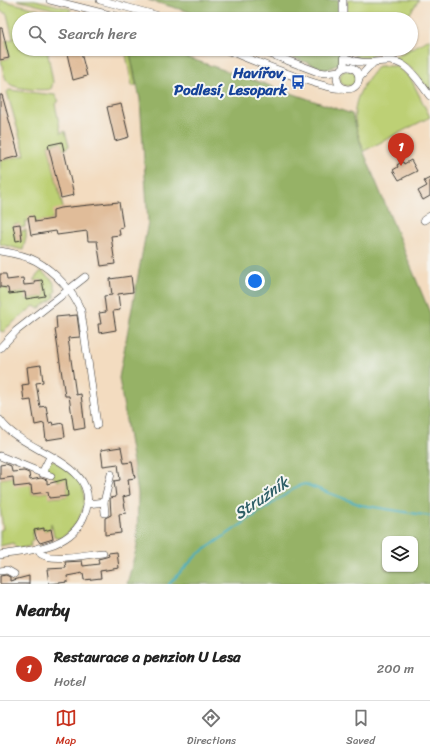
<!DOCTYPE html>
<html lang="en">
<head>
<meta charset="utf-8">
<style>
  body { margin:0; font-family:Sriracha,sans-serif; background:#f6f6f6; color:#222 }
  .controls { position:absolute; right:12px; bottom:12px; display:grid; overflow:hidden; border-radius:8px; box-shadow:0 1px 3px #0004 }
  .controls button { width:36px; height:36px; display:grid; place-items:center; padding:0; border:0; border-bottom:1px solid #e0e0e0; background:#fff; color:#222; font:20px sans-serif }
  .you { position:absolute; left:255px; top:281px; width:14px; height:14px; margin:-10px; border:3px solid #fff; border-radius:50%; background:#1a73e8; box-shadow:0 0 0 6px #1a73e833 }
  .badge { display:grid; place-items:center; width:26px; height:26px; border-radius:50%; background:#c8321e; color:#fff; font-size:13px; font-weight:700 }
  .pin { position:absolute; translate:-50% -33px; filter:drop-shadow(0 1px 2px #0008) }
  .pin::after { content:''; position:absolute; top:21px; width:14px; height:12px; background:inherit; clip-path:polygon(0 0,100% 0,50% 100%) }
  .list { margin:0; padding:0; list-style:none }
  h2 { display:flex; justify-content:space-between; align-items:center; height:52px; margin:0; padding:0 16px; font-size:17px }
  h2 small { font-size:13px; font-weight:400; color:#767676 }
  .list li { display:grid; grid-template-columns:26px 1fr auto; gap:12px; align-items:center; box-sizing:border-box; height:64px; padding:0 16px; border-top:1px solid #e0e0e0 }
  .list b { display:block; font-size:15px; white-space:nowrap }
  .list p { margin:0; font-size:13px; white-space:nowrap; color:#767676 }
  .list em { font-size:13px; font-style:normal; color:#767676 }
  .icon { flex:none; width:22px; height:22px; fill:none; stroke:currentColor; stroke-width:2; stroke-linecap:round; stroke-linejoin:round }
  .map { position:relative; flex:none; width:430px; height:584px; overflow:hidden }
  .search { position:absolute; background:#fff; box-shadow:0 1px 3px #0004; left:12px; right:12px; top:12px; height:44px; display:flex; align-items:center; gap:10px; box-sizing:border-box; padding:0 14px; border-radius:22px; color:#767676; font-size:15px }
  .sheet { height:116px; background:#fff }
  nav { display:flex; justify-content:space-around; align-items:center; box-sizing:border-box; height:56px; border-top:1px solid #e0e0e0; background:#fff; font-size:11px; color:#767676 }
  nav a { display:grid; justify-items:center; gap:2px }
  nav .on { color:#c8321e }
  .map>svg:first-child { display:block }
  .green { fill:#bdd074; stroke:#6c7648 }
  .forest { fill:#96b266; stroke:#596741; fill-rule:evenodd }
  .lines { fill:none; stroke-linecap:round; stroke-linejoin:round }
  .stream { stroke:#43aec1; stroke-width:2 }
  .building { fill:#e0bc99 }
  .minor-casing { stroke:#3c3935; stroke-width:8 }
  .minor { stroke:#fff; stroke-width:7 }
  .labels { text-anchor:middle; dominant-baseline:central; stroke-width:4; stroke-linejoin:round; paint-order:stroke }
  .transit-label { font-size:15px; font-weight:bold; fill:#164399; stroke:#f6f6f2; text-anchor:end }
  .water-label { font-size:16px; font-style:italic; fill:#2e5e66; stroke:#f6f6f2 }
</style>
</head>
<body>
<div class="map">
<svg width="430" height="584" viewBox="0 0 430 584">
  <rect width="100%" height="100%" fill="#f6f6f2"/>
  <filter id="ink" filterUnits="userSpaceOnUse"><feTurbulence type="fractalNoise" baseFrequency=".025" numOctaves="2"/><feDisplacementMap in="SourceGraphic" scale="8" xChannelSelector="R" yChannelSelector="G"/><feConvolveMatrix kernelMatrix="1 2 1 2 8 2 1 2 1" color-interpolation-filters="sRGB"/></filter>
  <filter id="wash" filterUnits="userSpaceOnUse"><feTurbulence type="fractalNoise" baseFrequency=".012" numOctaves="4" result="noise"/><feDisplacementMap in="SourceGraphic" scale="16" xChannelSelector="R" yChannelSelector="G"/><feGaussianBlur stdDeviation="0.9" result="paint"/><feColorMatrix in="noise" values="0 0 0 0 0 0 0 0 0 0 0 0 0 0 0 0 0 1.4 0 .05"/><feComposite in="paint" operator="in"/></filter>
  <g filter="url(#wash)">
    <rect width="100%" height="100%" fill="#f3dcc0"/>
    <g class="green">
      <path d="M 0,0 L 80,19 L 19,19 L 19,49 L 47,49 L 53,82 L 51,89 C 43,91 15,89 10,84 C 3,79 3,67 1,60 L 9,58 L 5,41 L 13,39 L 7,14 L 0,11 Z"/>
      <polygon points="17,0 35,0 71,9 69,13"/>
      <polygon points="347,0 419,0 406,19 347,19"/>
      <polygon points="430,39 430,90 412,69 392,58"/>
      <polygon points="125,49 129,49 136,86 132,86"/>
      <polygon points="350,49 376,49 369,60 357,58"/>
      <path d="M 378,66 L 396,66 L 410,77 L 430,117 L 358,154 L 363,147 C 348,112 354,95 378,66 Z"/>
      <circle cx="348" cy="78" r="8"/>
      <polygon points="9,90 55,95 59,101 55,104 61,133 65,131 69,146 64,150 61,142 48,145 63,208 50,220 35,222 25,221 25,227 20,228 19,224 14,225 16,240 22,240 21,231 26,230 26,238 23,250 0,244 0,161 25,155 7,92"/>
      <polygon points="41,271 53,281 56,291 53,294 55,297 39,309 34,306 5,329 5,332 0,331 0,287 8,288 9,294 25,292 26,299 45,296 42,280 34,281 34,279"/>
      <path d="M 53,460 C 60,466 73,472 78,479 C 92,501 80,527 59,539 L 54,536 L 51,523 L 51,529 L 44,531 L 43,528 L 34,530 L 35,532 L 32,533 L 33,540 L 30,542 L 31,546 L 17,549 L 13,543 L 0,546 L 0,530 L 3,529 L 0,507 L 0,479 L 13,477 L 31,485 L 32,494 L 48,492 L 50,498 L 68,496 L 66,480 L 58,481 L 46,470 L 49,462 Z"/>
    </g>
    <g class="forest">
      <polygon points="148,0 339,0 339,19 214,19"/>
      <path d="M 129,49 L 168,49 L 180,55 L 352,114 L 362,148 L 430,313 L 430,584 L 127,584 L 137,546 L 138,493 L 119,378 L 148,222 L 140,99 ZM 385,539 L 415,539 L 415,569 L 385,569 Z"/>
      <polygon points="270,49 340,49 340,63 327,70"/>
    </g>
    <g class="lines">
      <polyline class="stream" points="169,584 198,554 298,486 305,484 361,505 430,516"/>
    </g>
    <g id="blocks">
      <g class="building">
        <polygon points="0,28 2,28 9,58 0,60"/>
        <polygon points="66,49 80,49 87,76 73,80"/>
        <polygon points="0,95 2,95 19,156 0,161"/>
        <polygon points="121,104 129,137 115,141 107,107"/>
        <polygon points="62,142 74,195 61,198 48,145"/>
        <polygon points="411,160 417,171 399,180 393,170 398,167 397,165 400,163 403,162 404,164"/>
        <polygon points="430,178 430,196 423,200 418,191 427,186 424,181"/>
        <polygon points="119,202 123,227 119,228 120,235 111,236 115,264 101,266 97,241 88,241 87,231 57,235 56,231 31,235 28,217 34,216 35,222 53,219 53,210 60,208"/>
        <polygon points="20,224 22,240 16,241 13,225"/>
        <polygon points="0,274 6,274 7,280 23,278 24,285 35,284 34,281 42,280 45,296 26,299 25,292 9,294 8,288 0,287"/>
        <polygon points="131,276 133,292 118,294 120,310 113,311 116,330 99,333 98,324 101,324 99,313 106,312 104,296 112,295 110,279"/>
        <polygon points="77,315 80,337 68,338 76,395 81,394 85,428 74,430 69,396 65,396 55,329 57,329 56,317"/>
        <polygon points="41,365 43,382 36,383 40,407 46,406 49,423 52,422 53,425 63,423 65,437 46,440 44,423 35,425 31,400 24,401 22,385 29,384 27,367"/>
        <polygon points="121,447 124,463 132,462 135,478 128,479 130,495 123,497 126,513 119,514 121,533 105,535 105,518 111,515 110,498 116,497 114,481 120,480 118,464 103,466 101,450"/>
        <polygon points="6,464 11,466 12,472 24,471 29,473 30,480 41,478 47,480 47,484 66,479 68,496 49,498 48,492 32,494 31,485 14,487 13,477 0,479 0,465"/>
        <polygon points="44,528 44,531 51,529 53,539 40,543 36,537 34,530"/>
        <polygon points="117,552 119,568 100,571 101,578 84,580 83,573 67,576 68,582 49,584 47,569 66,568 65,562 82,561 83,566 99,564 98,559 106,557 109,556 108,553"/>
        <polygon points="6,575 10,577 10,581 29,576 29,584 0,584 0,576"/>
      </g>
    </g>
  </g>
  <g filter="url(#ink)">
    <use href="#blocks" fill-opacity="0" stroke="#3c3935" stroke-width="1"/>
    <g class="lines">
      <defs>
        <g id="minor">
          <polyline points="50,0 126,19"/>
          <polyline points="100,0 170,19"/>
          <polyline points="343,0 343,19"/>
          <path d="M 224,49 C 243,56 329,93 343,88"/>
          <polyline points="257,49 318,72 326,73 339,71"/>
          <path d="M 349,59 C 369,68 386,55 403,65 C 414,72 422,86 430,96"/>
          <circle cx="348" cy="78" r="11"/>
          <polyline points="344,67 345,49"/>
          <polyline points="359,78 373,63"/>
          <polyline points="424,220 430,216"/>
          <path d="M 0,251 C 12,253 25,255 36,261 C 54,271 74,292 81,311 L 97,425"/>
          <polyline points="0,348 16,331 85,277"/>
          <path d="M 0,420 C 22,454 106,462 84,516 C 71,549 29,550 0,555"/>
          <polyline points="0,456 42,473 50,457"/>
          <polyline points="42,473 51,476"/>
          <polyline points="104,502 105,513"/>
          <polyline points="88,504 104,502 111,474"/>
          <path d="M 38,548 L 41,554 C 53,562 89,554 103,553"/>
          <polyline points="0,571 7,570 14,574"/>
        </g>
      </defs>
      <use href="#minor" class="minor-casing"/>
      <use href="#minor" class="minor"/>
    </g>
  </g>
  <defs>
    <symbol id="bus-bare" viewBox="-9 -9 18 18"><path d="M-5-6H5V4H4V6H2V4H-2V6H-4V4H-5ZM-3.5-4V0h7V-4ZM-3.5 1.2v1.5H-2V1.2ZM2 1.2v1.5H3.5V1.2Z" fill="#1a4fb4" stroke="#f6f6f2" stroke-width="2.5" paint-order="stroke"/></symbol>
  </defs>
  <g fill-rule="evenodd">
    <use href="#bus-bare" x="288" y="72" width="20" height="20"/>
  </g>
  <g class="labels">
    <g class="transit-label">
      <text x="287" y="73">Havířov,<tspan x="287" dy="17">Podlesí, Lesopark</tspan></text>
    </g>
    <g class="water-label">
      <text transform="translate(261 498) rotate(-34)">Stružník</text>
    </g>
  </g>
</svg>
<div class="controls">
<button><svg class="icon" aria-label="layers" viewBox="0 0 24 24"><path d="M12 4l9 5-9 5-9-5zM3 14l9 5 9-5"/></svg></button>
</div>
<div class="you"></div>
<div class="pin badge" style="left:401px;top:166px">1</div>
<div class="search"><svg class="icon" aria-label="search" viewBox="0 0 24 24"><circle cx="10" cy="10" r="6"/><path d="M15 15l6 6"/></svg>Search here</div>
</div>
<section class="sheet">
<h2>Nearby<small></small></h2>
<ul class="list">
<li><span class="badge">1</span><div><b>Restaurace a penzion U Lesa</b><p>Hotel</p></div><em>200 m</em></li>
</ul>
</section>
<nav>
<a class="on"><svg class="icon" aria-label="map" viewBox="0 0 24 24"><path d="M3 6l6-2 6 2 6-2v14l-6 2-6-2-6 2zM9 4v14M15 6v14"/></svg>Map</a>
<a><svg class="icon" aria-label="directions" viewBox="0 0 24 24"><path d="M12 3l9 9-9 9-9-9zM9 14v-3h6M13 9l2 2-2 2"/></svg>Directions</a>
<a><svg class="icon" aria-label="saved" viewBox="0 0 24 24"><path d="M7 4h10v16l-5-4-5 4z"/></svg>Saved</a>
</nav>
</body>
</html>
